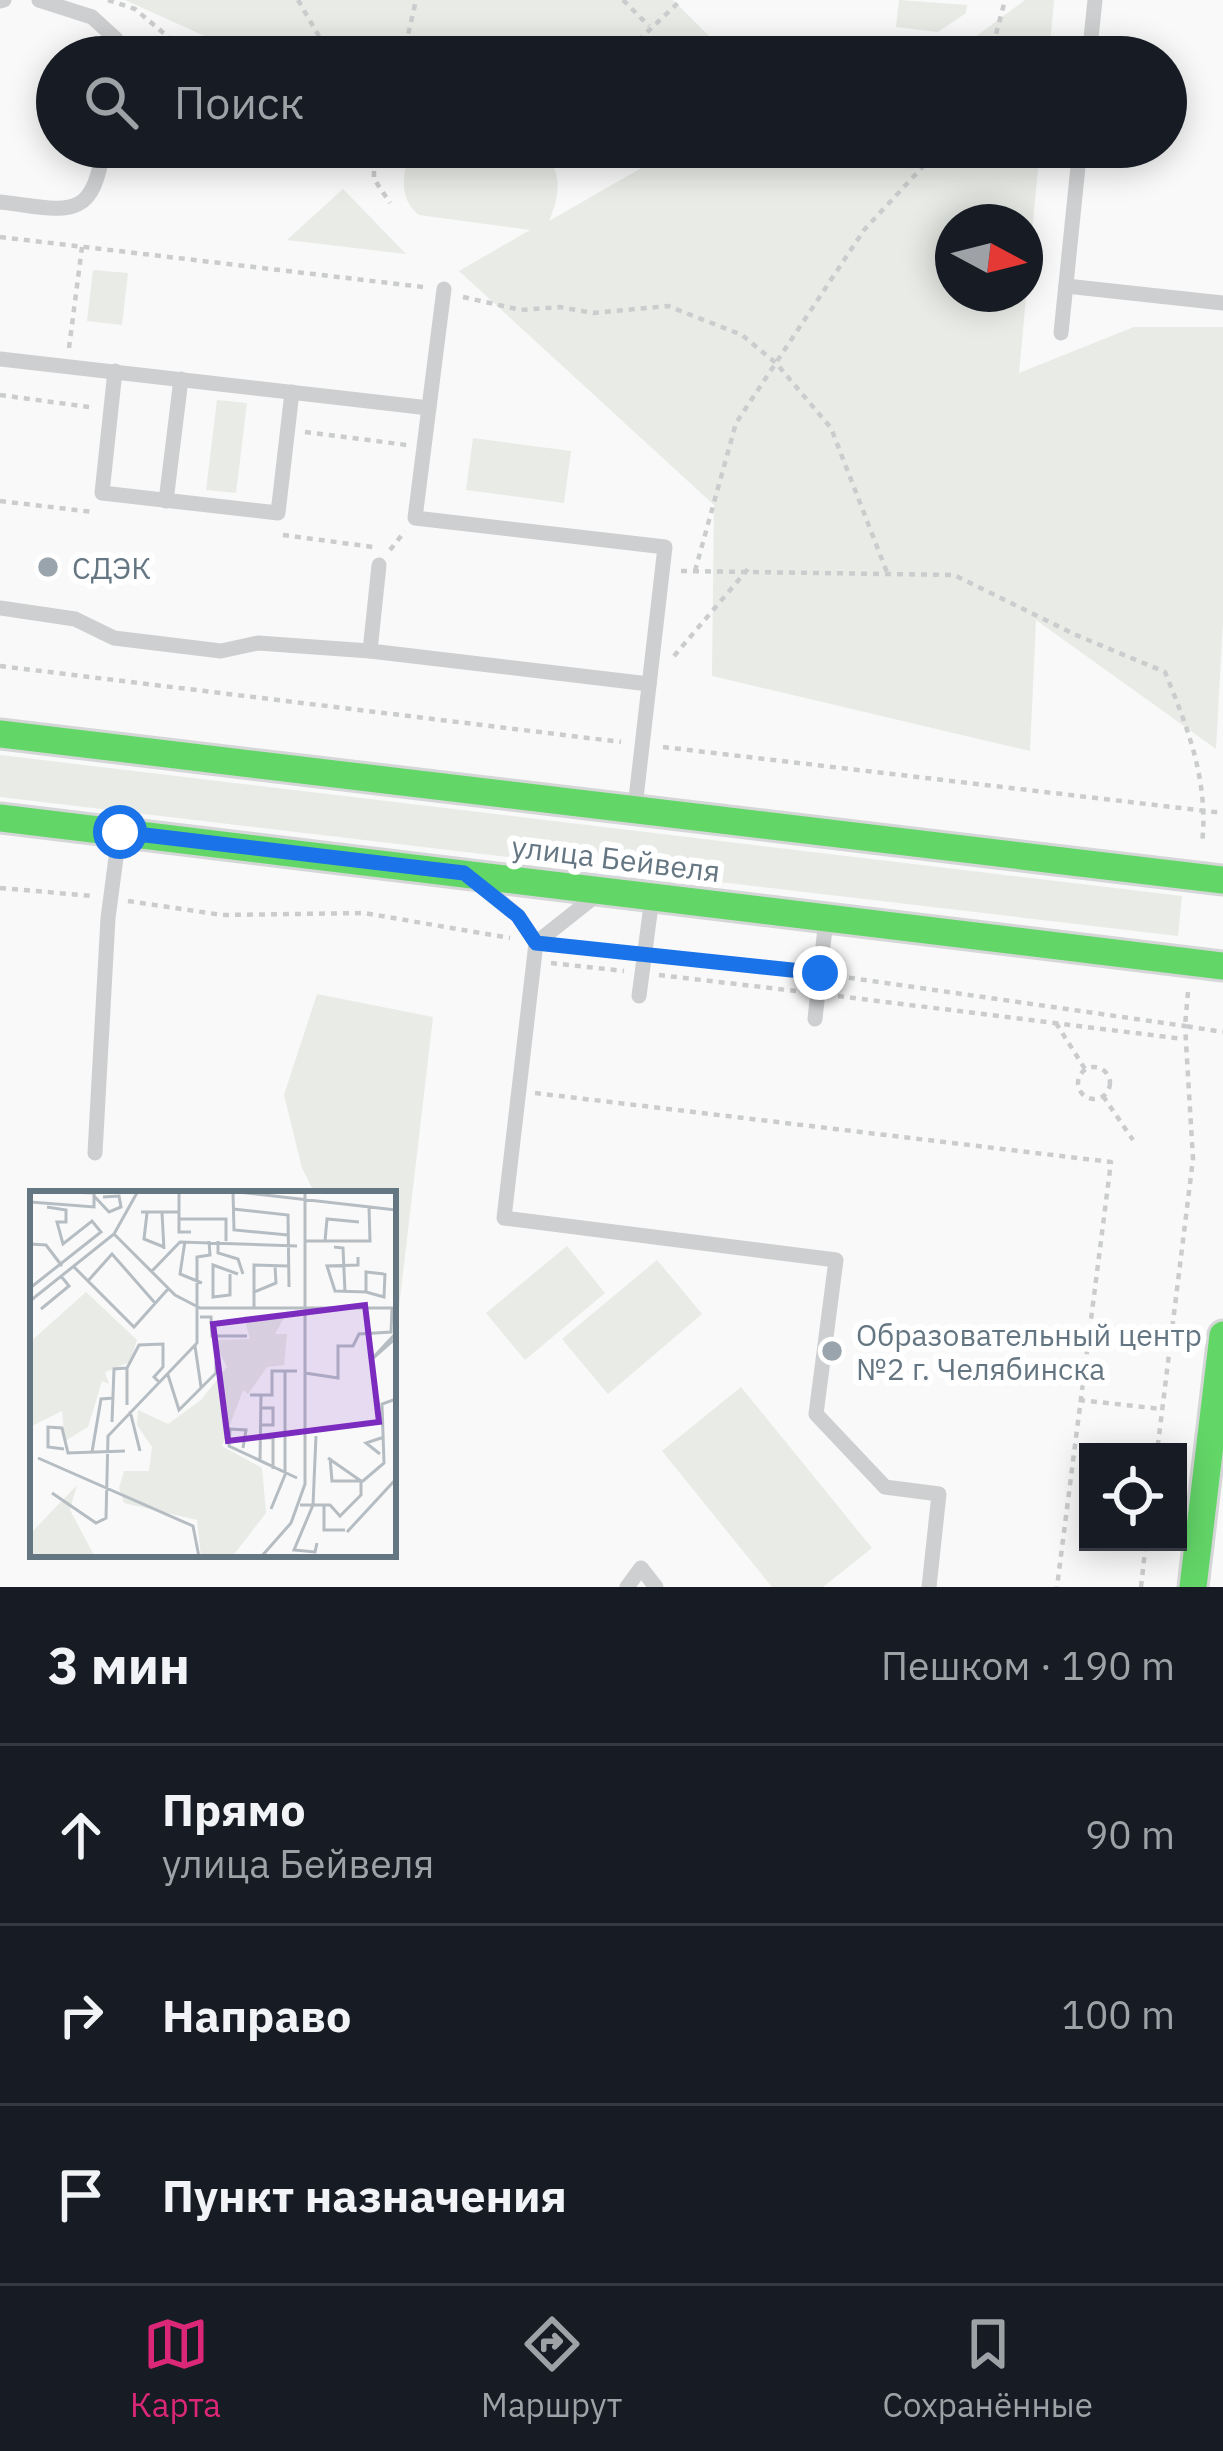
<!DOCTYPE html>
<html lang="ru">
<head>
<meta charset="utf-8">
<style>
  body { margin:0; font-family:"IBM Plex Sans",sans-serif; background:#242831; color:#f1f3f6 }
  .controls { position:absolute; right:36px; bottom:36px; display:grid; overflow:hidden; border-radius:0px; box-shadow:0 6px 30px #0003 }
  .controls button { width:108px; height:108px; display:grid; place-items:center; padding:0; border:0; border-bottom:3px solid #363941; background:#171b24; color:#f1f3f6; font:60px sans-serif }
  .compass { position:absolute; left:935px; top:204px; width:108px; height:108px; border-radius:50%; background:#171b24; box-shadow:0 6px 30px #0003; rotate:97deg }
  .stop { position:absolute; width:36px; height:36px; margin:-27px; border:9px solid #1a73e8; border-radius:50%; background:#fff }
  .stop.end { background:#1a73e8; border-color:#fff; box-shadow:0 3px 12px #0008 }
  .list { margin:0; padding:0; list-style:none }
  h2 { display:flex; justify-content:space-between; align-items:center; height:156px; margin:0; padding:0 48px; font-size:51px }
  h2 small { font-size:39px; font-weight:400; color:#9ea1a6 }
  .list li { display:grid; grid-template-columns:78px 1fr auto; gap:36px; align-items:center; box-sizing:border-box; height:180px; padding:0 48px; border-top:3px solid #363941 }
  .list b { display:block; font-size:45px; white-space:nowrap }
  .list p { margin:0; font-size:39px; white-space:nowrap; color:#9ea1a6 }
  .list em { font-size:39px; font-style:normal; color:#9ea1a6 }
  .icon { flex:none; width:66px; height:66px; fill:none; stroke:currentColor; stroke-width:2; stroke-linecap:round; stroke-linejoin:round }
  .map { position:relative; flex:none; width:1223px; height:1587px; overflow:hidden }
  .search { position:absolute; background:#171b24; box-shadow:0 6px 30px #0003; left:36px; right:36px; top:36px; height:132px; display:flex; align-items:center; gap:30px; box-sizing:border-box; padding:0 42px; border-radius:66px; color:#9ea1a6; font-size:45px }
  .sheet { height:696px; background:#171b24 }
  nav { display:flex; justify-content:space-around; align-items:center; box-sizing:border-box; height:168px; border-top:3px solid #363941; background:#171b24; font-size:33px; color:#9ea1a6 }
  nav a { display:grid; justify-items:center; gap:6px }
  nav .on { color:#db2777 }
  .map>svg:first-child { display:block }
  .green { fill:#e8ebe6; fill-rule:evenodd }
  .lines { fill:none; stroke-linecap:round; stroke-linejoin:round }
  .fast-casing { stroke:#d5d6d7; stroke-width:33 }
  .path { stroke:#cbcccd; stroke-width:4.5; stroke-dasharray:6 6; stroke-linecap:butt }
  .lane { stroke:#cecfd0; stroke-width:15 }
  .fast { stroke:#63d668; stroke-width:27 }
  .route { stroke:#1a73e8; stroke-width:15 }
  .poi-dot { fill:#99a4ac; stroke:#fff; stroke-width:4.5 }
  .labels { text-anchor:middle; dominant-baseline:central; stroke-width:12; stroke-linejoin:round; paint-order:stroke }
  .poi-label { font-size:30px; fill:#657683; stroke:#fff; text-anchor:start }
  .street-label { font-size:30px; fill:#657683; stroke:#fff }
  .inset-road { fill:none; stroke:#b5bdc3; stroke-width:3 }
  .view { fill:#7b2cbf; fill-opacity:0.15; stroke:#7b2cbf; stroke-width:6 }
  .inset-edge { fill:none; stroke:#657683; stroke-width:6 }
</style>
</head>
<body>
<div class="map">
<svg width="1223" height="1587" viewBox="0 0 1223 1587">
  <rect width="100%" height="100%" fill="#f9f9f9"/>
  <g class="green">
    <polygon points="125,0 673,0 730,57 579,57 569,48 558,57 236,57 231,48"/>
    <polygon points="899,0 967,5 966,13 938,32 896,27"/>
    <polygon points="1025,0 1054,0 1049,57 948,57"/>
    <path d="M 279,147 C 323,147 523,137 548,161 C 565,176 556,205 549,221 L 678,147 L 1040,147 L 1019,373 L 1134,327 L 1223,327 L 1223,620 L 1216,749 L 1036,620 L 1030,751 L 712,676 L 714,505 L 459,271 L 530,230 L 419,215 C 399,199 403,178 408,156 L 289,168 ZM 953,222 L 1025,222 L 1025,294 L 953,294 Z"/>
    <polygon points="343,189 406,254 287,240"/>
    <polygon points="93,270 128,273 122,325 87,321"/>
    <polygon points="217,400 247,403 236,493 206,490"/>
    <polygon points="473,438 571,451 564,503 466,490"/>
    <polygon points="0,755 1182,896 1178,936 0,797"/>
    <polygon points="317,994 433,1017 394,1350 393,1194 315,1194 302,1168 284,1095"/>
    <polygon points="567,1246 605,1293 525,1360 486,1313"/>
    <polygon points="657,1260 702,1314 608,1394 562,1339"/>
    <polygon points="741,1387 872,1548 823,1587 772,1587 662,1451"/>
  </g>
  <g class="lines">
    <defs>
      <g id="fast">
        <polyline points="0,734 1223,880"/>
        <polyline points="0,818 1223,966"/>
        <polyline points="1193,1587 1223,1335"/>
      </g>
    </defs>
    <use href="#fast" class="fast-casing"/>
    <g class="path">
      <polyline points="108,0 135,9 192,57"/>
      <polyline points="298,0 331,57"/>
      <polyline points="623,0 649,26"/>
      <polyline points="403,57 416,0"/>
      <polyline points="621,57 681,0"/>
      <polyline points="967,57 993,42"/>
      <polyline points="990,57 1005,0"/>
      <polyline points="374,147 374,179 390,203"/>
      <path d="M 620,151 C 672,155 806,168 849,147"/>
      <polyline points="0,237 423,287"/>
      <polyline points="463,297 521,310 560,307 593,313 668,306 742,335 776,363 831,428 888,575"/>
      <polyline points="69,348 82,247"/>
      <polyline points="0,395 89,407"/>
      <polyline points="305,432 407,445"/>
      <polyline points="0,501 93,512"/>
      <polyline points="283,535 373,547"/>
      <polyline points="390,550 405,531"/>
      <path d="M 681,571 L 954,575 L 1076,635 L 1165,672 C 1188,729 1209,781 1202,844"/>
      <polyline points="695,571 736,423 864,230 941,147"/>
      <polyline points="674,656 748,569"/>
      <polyline points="0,666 621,742"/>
      <polyline points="663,747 1223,813"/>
      <polyline points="0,888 93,896"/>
      <polyline points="128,901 222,915 364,913 510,938"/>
      <polyline points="562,945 623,952"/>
      <polyline points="664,956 802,971"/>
      <polyline points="551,963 624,971"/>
      <polyline points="659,975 796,991"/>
      <polyline points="837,976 1185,1026 1193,1159 1157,1452"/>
      <polyline points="1188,992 1185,1026 1223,1032"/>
      <polyline points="838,996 1183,1039"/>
      <polyline points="1056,1023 1085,1069"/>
      <circle cx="1094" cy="1083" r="16"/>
      <polyline points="535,1093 1111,1162 1057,1587"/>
      <polyline points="1103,1096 1133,1140"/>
      <polyline points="1079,1400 1162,1409"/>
      <polyline points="1141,1587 1146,1542"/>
    </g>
    <g class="lane">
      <polyline points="39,0 92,17 116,39 114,57"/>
      <polyline points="0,1 4,0"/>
      <polyline points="1089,57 1095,0"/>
      <path d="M 0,202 C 64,209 94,225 103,147"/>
      <polyline points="1066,286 1223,303"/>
      <polyline points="444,289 415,518 665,547 635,807"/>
      <polyline points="1061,333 1080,147"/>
      <polyline points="0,359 429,408"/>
      <polyline points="115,371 102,493 278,513 292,392"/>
      <polyline points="166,501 181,379"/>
      <polyline points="0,608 75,619 114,638 221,651 258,643 370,651 649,684"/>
      <polyline points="370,651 379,565"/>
      <polyline points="485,888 518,916 536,943"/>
      <polyline points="594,897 536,943 504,1218 836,1260 816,1414 885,1487 939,1494 929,1587"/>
      <polyline points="639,996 652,898"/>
      <polyline points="815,1019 826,919"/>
      <polyline points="95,1153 108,918 119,835"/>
      <polyline points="627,1587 641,1568 656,1587"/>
    </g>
    <use href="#fast" class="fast"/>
  </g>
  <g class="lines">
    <polyline class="route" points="120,832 464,873 518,916 536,943 820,973"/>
  </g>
  <g class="poi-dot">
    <circle cx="48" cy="567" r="12"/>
    <circle cx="832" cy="1351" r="12"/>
  </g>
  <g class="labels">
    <g class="poi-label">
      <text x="72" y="567">СДЭК</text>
      <text x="856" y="1334">Образовательный центр<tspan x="856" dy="34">№2 г. Челябинска</tspan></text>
    </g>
    <g class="street-label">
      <text transform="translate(616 858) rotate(7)">улица Бейвеля</text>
    </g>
  </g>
  <g transform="translate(30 1191)">
    <rect width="366" height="366" fill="#f9f9f9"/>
    <path d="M 56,101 L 107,149 L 100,171 L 75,181 L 79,193 L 72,190 L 58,236 L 35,250 L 32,220 L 0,236 L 0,151 ZM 214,125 L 255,125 L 245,143 L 257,143 L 254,174 L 237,176 L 218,203 L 213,199 L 192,255 L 232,277 L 236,322 L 202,366 L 171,366 L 167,329 L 94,312 L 89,297 L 94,280 L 119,280 L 122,256 L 107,234 L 108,219 L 138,233 L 171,209 L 197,176 L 183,149 L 220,148 ZM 47,294 L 40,319 L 65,366 L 0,366 L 0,343 Z" fill="#e8ebe6"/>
    <path class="inset-road" d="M 149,0 L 149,41 L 161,41M 199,0 L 366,19M 203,1 L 204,39 L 258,44M 64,5 L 79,21 L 91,16 L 89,5 L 73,6M 0,11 L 64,16 L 64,2 L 17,0M 203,18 L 258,24 L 259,96M 111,21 L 149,21M 117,22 L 114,48 L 134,56M 132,22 L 134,58M 149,28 L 196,28 L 196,50M 84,43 L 145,104 L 170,117 L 366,117M 155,50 L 150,83 L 172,92M 188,50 L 188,62 L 208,68 L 213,83M 275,50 L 340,50 L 339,16M 295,50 L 297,28 L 329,31M 0,53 L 16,54 L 32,75M 304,56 L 313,57 L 315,101M 328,66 L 328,74 L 297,75 L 305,100 L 336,101 L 336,81 L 354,83M 44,76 L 104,136 L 138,98M 121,81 L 150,51 L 267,55M 200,83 L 200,104 L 183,106 L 183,74 L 208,83M 57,91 L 82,63 L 125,112M 0,97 L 71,41 L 62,30 L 33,53 L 27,31 L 36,31 L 36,19 L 17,16M 224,101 L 246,92 L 245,75M 336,101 L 354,106 L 355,82M 0,110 L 84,43 L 108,0M 11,118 L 39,95 L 31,85M 224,118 L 224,74 L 258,75M 170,126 L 181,126 L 182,145 L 217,145M 366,142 L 340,170 L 366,147M 165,155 L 171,196M 275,182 L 308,187 L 308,155 L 323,155 L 329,143 L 361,141 L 362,117M 138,184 L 149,219 L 186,182 L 186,170M 220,204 L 242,204 L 242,180 L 267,180M 97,214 L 97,177 L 109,154 L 133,153 L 133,176 L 124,186 L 130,192M 232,217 L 243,217 L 243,234 L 232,234M 100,220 L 110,260M 82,231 L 84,178 L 97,177M 286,245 L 283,314 L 264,359 L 285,361 L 287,352M 232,247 L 243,247 L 243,278M 213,257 L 216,239 L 200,238 L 199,255 L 267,287M 34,258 L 18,256 L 18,236 L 32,237 L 38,262 L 95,260M 62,261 L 71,208 L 84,207M 350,263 L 336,252 L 354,246M 8,267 L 163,335 L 169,366M 300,267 L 302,290 L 333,290 L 354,272 L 352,213 L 366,208M 230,270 L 231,204M 22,302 L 66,332 L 76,327 L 78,245 L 167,152 L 167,66 L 180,64 L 179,50M 270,314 L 300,314 L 310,325 L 331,304 L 331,290 L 298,267M 294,314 L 294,339 L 315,339M 241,318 L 255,284 L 255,180M 317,341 L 366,288M 231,366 L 261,332 L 275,293 L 275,0"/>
    <path class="view" d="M 335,114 L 349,231 L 198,250 L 183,133 Z"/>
    <rect width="366" height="366" class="inset-edge"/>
  </g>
</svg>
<div class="controls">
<button><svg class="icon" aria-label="locate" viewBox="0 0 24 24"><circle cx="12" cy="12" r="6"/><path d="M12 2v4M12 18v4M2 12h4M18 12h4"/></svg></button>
</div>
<svg class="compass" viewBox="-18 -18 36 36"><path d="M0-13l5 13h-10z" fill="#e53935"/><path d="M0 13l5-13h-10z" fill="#9ea1a6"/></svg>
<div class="stop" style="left:120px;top:832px"></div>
<div class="stop end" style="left:820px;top:973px"></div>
<div class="search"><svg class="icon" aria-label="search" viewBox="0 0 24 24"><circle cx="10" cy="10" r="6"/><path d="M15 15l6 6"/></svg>Поиск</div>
</div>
<section class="sheet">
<h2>3 мин<small>Пешком · 190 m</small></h2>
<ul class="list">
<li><svg class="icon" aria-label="ahead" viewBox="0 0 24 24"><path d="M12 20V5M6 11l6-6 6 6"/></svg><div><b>Прямо</b><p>улица Бейвеля</p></div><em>90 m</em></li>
<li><svg class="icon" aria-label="right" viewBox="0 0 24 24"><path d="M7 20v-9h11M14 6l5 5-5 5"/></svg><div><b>Направо</b></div><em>100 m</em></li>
<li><svg class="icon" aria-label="arrive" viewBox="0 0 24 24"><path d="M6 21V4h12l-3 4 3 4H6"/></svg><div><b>Пункт назначения</b></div></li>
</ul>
</section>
<nav>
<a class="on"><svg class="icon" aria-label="map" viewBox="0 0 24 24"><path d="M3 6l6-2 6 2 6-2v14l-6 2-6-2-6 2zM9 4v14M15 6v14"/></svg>Карта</a>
<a><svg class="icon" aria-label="directions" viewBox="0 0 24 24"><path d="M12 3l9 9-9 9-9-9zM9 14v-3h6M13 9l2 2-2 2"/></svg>Маршрут</a>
<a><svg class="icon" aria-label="saved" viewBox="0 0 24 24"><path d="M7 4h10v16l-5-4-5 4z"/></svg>Сохранённые</a>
</nav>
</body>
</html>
